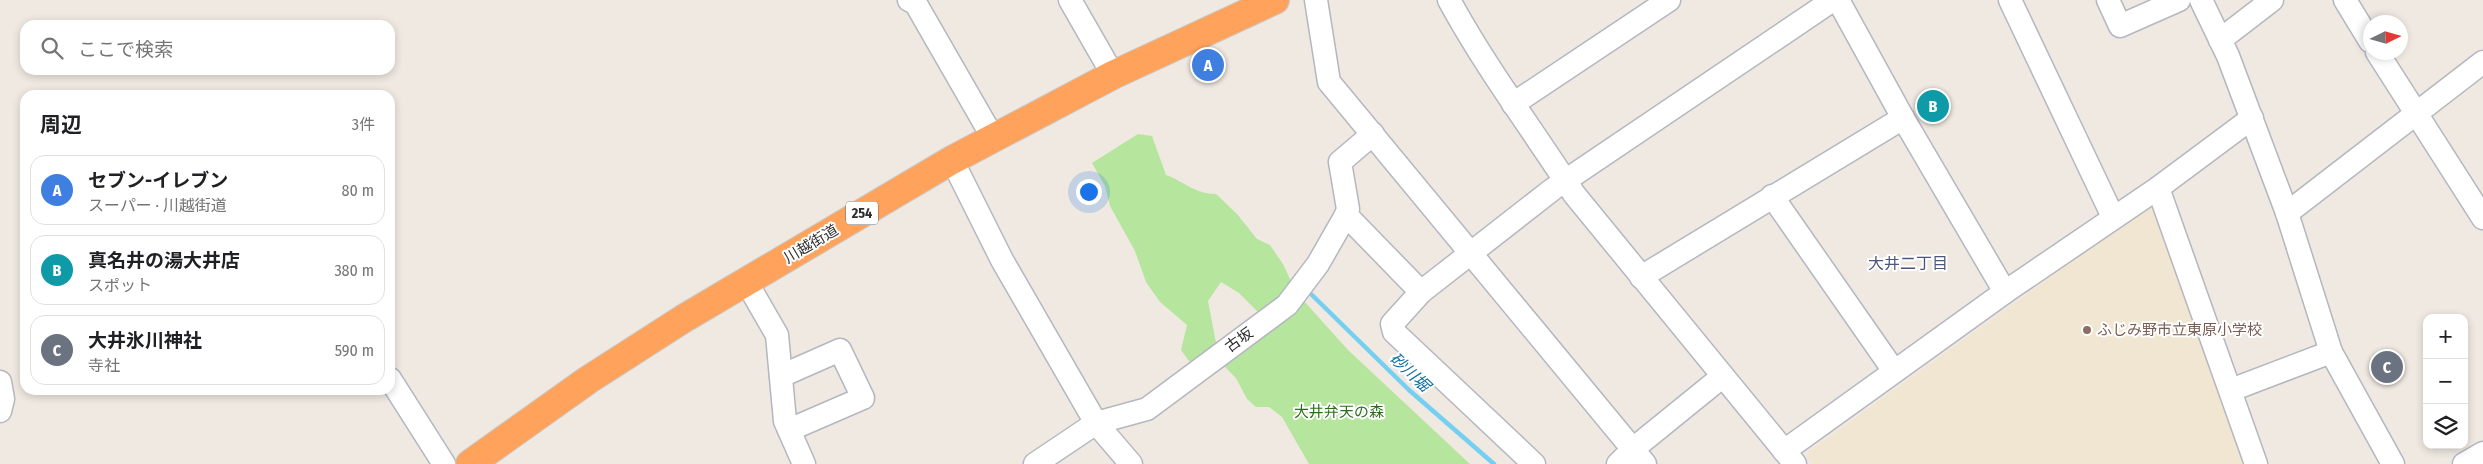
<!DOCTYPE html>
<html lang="ja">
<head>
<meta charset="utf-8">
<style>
  body { margin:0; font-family:"Fira Sans Condensed","Noto Sans JP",sans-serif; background:#f6f6f6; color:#202124 }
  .controls { position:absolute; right:15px; bottom:15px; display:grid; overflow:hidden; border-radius:10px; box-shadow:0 2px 8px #0003 }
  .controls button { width:45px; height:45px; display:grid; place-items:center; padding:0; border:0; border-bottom:1px solid #e0e0e0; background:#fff; color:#202124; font:25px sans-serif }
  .compass { position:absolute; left:2363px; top:15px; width:45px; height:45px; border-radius:50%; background:#fff; box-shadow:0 2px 8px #0003; rotate:85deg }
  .you { position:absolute; left:1088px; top:191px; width:18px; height:18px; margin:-12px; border:4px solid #fff; border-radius:50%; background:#1a73e8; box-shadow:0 0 0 8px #1a73e833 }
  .badge { display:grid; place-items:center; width:32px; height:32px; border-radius:50%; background:#b45309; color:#fff; font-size:16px; font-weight:700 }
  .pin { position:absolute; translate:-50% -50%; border:2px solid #fff; box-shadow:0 1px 5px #0006 }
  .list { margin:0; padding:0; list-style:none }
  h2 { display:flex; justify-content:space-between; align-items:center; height:65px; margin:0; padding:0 20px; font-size:21px }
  h2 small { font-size:16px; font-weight:400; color:#757577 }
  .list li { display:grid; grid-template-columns:32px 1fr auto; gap:15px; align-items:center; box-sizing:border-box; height:70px; margin:0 10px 10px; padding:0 10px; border:1px solid #e0e0e0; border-radius:15px }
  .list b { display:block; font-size:19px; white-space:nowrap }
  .list p { margin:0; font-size:16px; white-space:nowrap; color:#757577 }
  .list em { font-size:16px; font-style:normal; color:#757577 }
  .icon { flex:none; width:28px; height:28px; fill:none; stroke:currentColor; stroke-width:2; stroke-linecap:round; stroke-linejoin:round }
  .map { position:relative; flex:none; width:2483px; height:464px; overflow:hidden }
  .search { position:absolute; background:#fff; box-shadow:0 2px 8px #0003; left:20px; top:20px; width:375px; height:55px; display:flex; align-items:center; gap:12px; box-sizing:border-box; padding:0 18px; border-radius:15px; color:#757577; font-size:19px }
  .panel { position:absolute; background:#fff; box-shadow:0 2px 8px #0003; left:20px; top:90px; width:375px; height:305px; border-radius:15px }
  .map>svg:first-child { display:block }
  .education { fill:#f0e6d1 }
  .green { fill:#b6e59e }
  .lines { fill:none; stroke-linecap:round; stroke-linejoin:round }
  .stream { stroke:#75cff0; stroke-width:4.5 }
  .minor-casing { stroke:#b4b7c1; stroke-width:25 }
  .highway-casing { stroke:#c9c9c9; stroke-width:30 }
  .minor { stroke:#fff; stroke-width:22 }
  .highway { stroke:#ffa35c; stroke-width:28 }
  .education-dot { fill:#8d6e63; stroke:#fff; stroke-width:2 }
  .labels { text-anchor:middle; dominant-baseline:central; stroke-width:4; stroke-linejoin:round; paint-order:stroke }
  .shield { fill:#fff; stroke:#6d6d6d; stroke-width:1 }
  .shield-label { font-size:14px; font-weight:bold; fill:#2e2e2e }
  .street-label { font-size:15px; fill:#2e2e2e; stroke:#fff }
  .education-label { font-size:15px; fill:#785e54; stroke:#fff; text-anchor:start }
  .park-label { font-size:15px; fill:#2c6e1b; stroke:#fff }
  .neighbourhood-label { font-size:16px; fill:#4d5680; stroke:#fff }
  .water-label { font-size:16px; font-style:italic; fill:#0d6fa3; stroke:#fff }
</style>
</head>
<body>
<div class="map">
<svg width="2483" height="464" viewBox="0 0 2483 464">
  <rect width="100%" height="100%" fill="#efe9e1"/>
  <polygon class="education" points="2148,207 2154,208 2244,464 1813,464 1807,457 1808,452"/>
  <g class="green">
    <path d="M 1138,134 L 1152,136 L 1166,175 C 1185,182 1195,194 1216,194 L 1237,214 L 1257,239 L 1270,245 L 1283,264 L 1295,290 L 1260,314 L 1239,293 L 1221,282 L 1208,301 L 1217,348 L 1198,365 L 1189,361 L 1181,350 L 1187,325 L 1160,302 L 1146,282 L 1135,251 L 1110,206 L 1105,186 L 1092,163 Z"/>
    <polygon points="1303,300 1348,350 1470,464 1309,464 1282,417 1269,407 1256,407 1247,399 1236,378 1225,367 1222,356"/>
  </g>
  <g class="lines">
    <polyline class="stream" points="1312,295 1409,390 1494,464"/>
    <defs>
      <g id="minor">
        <polyline points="909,0 916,4 993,138"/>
        <polyline points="1070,0 1113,75"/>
        <polyline points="1316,0 1329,82 1645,464"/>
        <path d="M 1449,0 C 1486,68 1532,129 1574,194 L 1795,464"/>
        <polyline points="1838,0 1903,118 2005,292"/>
        <polyline points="2010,0 2113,217"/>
        <polyline points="2108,0 2120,26 2179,0"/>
        <polyline points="2201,0 2228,56 2287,213 2331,352 2393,464"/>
        <polyline points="2345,0 2370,41"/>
        <polyline points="2220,40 2272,0"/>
        <polyline points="2377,52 2483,218"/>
        <polyline points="1513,104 1669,0"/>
        <polyline points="952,160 1002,260 1096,423 1131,464"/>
        <polyline points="2158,188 2256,464"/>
        <polyline points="1772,196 1894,371"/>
        <polyline points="2287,213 2483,62"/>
        <polyline points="1346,215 1421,292"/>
        <polyline points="1641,277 1903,118"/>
        <polyline points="747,283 777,335 785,421 804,464"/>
        <polyline points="781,376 840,350 863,398 789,430"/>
        <polyline points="390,379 444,464"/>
        <polyline points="0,382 3,399 0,411"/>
        <polyline points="2231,390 2331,352"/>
        <polyline points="1784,451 2005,292 2158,188 2252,118"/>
        <polyline points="1035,464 1096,423 1147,409 1287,305 1318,264 1346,215 1348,209 1340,162 1373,134"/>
        <polyline points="1534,464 1394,332 1392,324 1421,292 1553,189 1833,0"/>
        <polyline points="1618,464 1633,449 1723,376"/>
        <polyline points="2464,464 2483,453"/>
      </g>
      <polyline id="highway" points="470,464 588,380 683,319 952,160 1113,75 1275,0"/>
    </defs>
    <use href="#minor" class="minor-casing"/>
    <use href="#highway" class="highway-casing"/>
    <use href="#minor" class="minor"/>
    <use href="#highway" class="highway"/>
  </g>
  <circle class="education-dot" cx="2087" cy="330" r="5"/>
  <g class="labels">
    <rect class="shield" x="846" y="201.5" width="32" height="23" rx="4"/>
    <g class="shield-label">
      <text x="862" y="213">254</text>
    </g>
    <g class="street-label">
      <text transform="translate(811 244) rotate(-31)">川越街道</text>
      <text transform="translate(1239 340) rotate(-36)">古坂</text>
    </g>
    <g class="education-label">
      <text x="2097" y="330">ふじみ野市立東原小学校</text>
    </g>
    <g class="park-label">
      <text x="1339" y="412">大井弁天の森</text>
    </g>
    <g class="neighbourhood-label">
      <text x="1908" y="263">大井二丁目</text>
    </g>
    <g class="water-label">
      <text transform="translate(1410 372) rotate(43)">砂川堀</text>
    </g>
  </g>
</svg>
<div class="controls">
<button>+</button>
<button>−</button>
<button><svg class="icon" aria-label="layers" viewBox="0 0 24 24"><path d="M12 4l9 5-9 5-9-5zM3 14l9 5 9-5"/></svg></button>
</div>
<svg class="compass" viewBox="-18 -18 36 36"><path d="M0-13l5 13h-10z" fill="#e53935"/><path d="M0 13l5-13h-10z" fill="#757577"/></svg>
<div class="you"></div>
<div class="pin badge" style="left:1208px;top:65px;background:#3f7fe0">A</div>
<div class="pin badge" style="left:1933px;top:106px;background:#0f9aa8">B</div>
<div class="pin badge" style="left:2387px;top:367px;background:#6b7280">C</div>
<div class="search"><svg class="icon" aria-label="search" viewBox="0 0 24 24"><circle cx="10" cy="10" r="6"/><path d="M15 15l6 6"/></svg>ここで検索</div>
<section class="panel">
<h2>周辺<small>3件</small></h2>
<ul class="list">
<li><span class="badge" style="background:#3f7fe0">A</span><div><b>セブン-イレブン</b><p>スーパー · 川越街道</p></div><em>80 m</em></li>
<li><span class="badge" style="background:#0f9aa8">B</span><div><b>真名井の湯大井店</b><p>スポット</p></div><em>380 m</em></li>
<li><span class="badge" style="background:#6b7280">C</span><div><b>大井氷川神社</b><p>寺社</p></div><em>590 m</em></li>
</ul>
</section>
</div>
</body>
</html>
